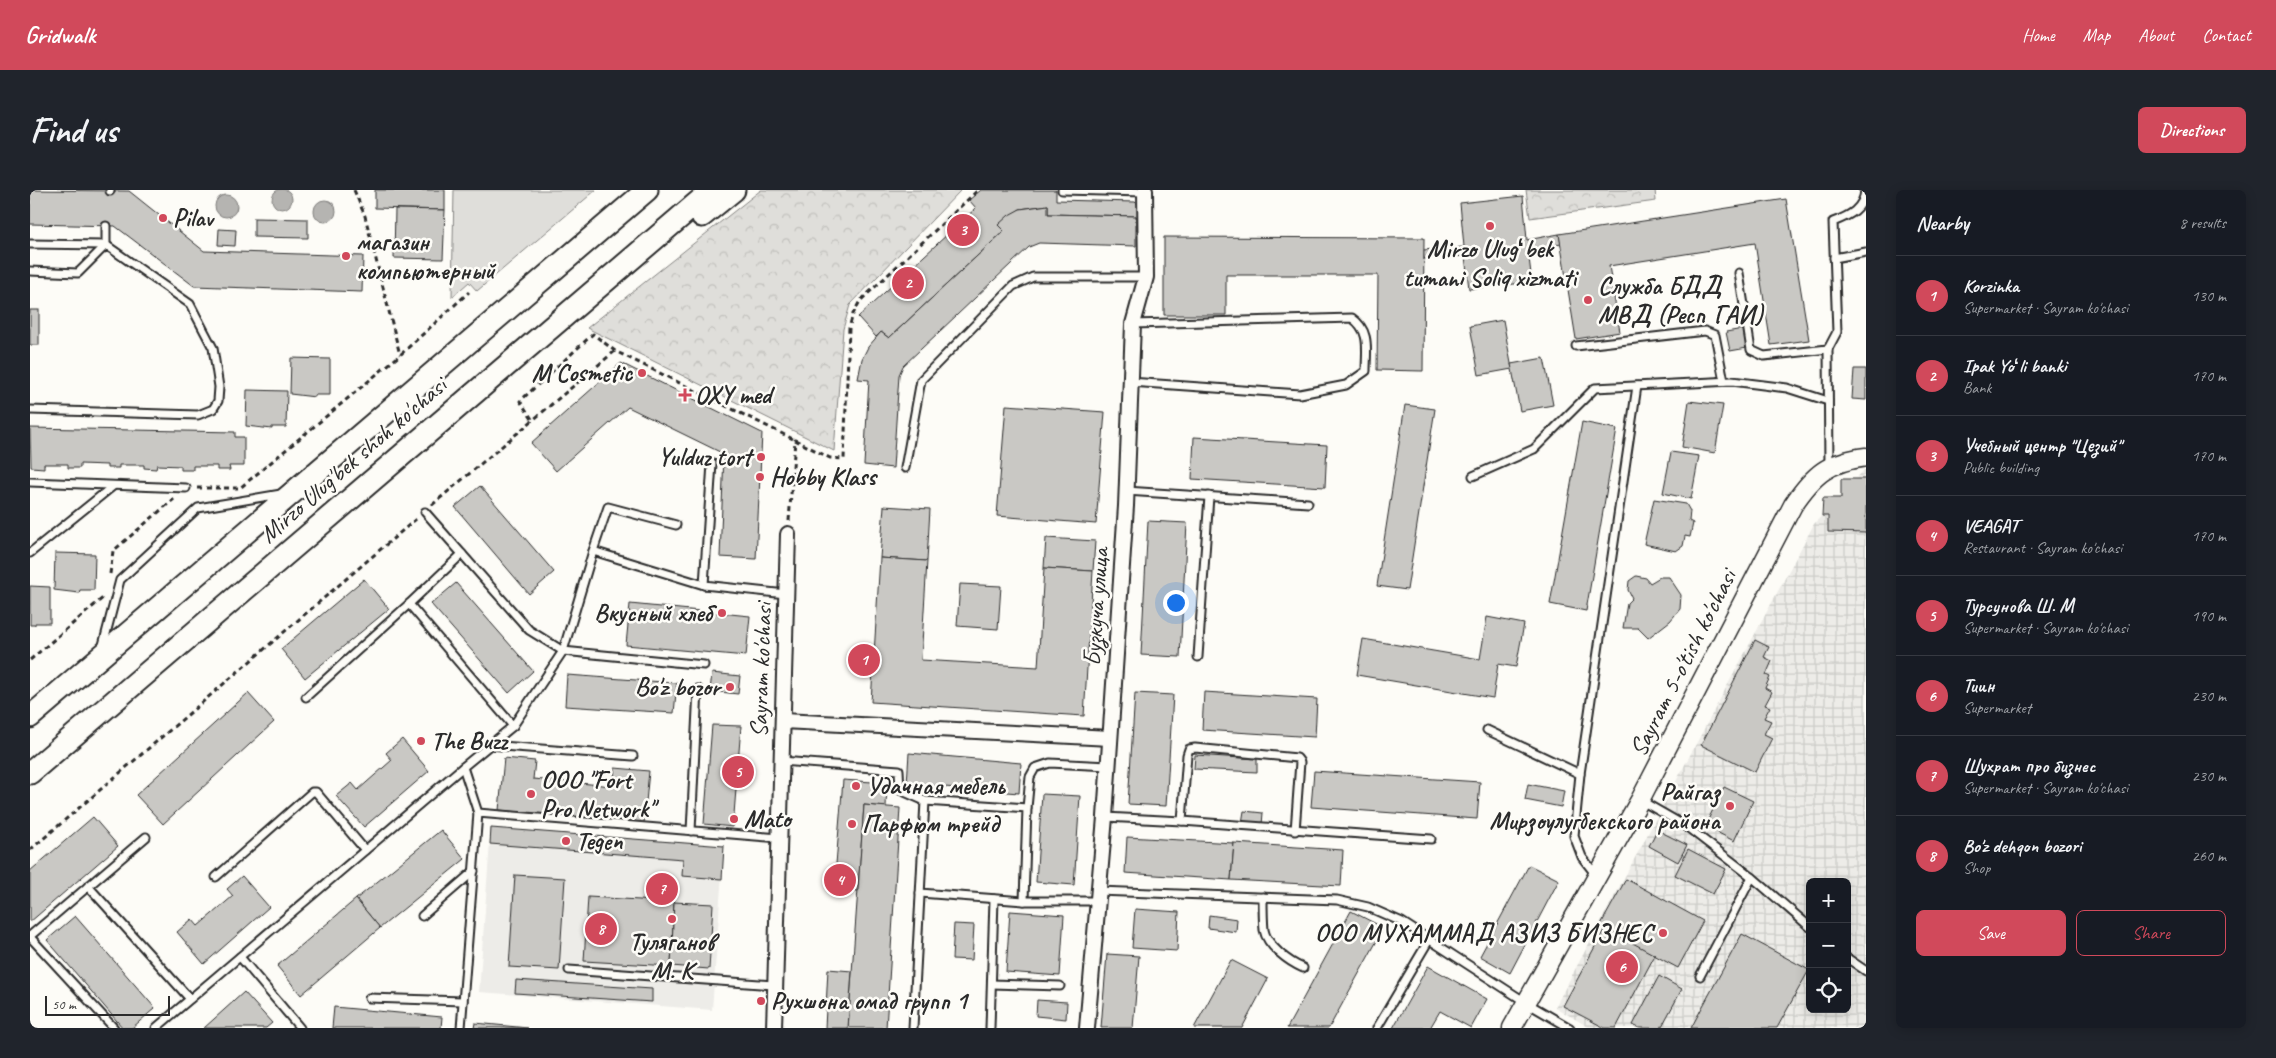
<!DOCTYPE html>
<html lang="en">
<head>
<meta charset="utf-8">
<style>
  body { margin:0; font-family:Caveat,sans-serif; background:#20242c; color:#f1f3f6 }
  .controls { position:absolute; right:15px; bottom:15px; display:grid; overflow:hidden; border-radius:8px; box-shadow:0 2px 12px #0003 }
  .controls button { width:45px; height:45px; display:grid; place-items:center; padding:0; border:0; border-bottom:1px solid #363941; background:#171b24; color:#f1f3f6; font:25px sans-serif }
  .scale { position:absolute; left:15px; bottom:12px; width:125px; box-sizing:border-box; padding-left:5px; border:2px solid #2b2b2b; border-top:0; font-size:14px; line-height:18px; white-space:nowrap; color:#2b2b2b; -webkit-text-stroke:4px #fdfcf7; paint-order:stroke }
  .you { position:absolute; left:1145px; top:412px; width:18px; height:18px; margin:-12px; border:4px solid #fff; border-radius:50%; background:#1a73e8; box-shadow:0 0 0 8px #1a73e833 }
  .badge { display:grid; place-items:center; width:32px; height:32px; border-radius:50%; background:#d1495b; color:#fff; font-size:16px; font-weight:700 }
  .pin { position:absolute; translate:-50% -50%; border:2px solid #fff; box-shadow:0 1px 5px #0006 }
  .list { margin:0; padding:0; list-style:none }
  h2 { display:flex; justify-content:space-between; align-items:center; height:65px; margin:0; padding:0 20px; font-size:21px }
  h2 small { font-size:16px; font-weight:400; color:#9ea1a6 }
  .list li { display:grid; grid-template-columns:32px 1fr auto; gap:15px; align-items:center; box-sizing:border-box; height:80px; padding:0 20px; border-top:1px solid #363941 }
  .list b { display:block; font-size:19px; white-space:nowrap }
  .list p { margin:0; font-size:16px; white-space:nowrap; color:#9ea1a6 }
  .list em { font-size:16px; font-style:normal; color:#9ea1a6 }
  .actions { display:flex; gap:10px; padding:15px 20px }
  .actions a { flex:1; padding:11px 0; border:1px solid #d1495b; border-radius:8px; text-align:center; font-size:18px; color:#d1495b }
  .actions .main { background:#d1495b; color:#fff }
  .icon { flex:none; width:28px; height:28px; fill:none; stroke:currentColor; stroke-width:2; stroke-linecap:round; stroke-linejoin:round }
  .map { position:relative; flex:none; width:1836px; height:838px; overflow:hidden; border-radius:8px }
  header { display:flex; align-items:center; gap:30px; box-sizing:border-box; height:70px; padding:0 25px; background:#d1495b; color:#fff }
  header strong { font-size:24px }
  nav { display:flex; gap:28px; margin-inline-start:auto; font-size:18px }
  .intro { display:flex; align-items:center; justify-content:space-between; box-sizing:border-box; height:120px; padding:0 30px }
  h1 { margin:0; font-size:35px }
  .button { padding:12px 22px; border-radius:8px; background:#d1495b; color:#fff; font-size:18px; font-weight:700 }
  main { display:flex; gap:30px; padding:0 30px }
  aside { flex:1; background:#171b24; border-radius:8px; box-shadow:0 2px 12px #0003 }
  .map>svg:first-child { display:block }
  .built { fill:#edece8 }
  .industrial { fill:url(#industrial-grid); fill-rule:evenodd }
  .grass { fill:#dfdeda; stroke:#858482 }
  .forest { fill:url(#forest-crowns); stroke:#858482 }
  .water { fill:#b5b4b1; stroke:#7e7d7b }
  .building { fill:#c9c8c4; stroke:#2b2b2b }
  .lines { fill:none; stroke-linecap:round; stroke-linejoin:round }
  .service-casing { stroke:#2b2b2b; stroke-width:11 }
  .minor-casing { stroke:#2b2b2b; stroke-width:18 }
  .tertiary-casing { stroke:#2b2b2b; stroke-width:21 }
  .primary-casing { stroke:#2b2b2b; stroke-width:25 }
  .path { stroke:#2b2b2b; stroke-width:3; stroke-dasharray:5 4; stroke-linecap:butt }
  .service { stroke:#fdfcf7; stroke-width:7 }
  .minor { stroke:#fdfcf7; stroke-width:14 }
  .tertiary { stroke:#fdfcf7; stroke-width:18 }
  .primary { stroke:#fdfcf7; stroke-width:21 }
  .poi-dot { fill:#d1495b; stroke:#fdfcf7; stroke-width:2 }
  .labels { text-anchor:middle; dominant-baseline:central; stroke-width:5; stroke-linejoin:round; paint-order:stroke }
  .poi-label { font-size:25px; font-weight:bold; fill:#2b2b2b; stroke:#fdfcf7; text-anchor:start }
  .street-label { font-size:25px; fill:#2b2b2b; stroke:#fdfcf7 }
</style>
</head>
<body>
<header>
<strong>Gridwalk</strong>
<nav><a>Home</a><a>Map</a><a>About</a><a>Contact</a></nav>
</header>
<div class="intro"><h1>Find us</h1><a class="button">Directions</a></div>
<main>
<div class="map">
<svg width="1836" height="838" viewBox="0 0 1836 838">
  <defs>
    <pattern id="industrial-grid" width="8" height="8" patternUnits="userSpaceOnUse" patternTransform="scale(1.25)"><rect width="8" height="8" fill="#edece8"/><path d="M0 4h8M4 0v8" fill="none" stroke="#cbcbc7"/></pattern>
    <pattern id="forest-crowns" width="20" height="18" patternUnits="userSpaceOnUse" patternTransform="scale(1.25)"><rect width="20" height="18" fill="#dfdeda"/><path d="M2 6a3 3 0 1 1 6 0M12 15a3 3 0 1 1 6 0" fill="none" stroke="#c0bfbb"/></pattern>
  </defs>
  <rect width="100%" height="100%" fill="#fdfcf7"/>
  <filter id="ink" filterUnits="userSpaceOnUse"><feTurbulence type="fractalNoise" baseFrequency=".02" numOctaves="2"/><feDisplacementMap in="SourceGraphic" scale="10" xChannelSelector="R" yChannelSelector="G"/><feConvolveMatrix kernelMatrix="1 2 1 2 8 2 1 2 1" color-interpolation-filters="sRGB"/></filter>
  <g filter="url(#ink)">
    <polygon class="built" points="461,638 694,656 682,820 449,802"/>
    <path class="industrial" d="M 1834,280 L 1836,280 L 1836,838 L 1560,838 L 1525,817 L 1784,334 ZM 1780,692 L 1817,692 L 1817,819 L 1780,819 Z"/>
    <polygon class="grass" points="424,0 566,0 447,101 439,92 422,107"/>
    <g class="forest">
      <polygon points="731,0 931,0 820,115 813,139 804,261 557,138"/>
      <polygon points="1496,0 1625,0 1626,11 1500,28"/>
    </g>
    <g class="water">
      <circle cx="252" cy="9" r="10"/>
      <circle cx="196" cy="16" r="11"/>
      <circle cx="295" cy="21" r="11"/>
    </g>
    <g class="building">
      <polygon points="0,0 99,1 174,61 333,66 332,102 164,96 85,36 0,34"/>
      <polygon points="345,0 415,0 415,20 345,18"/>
      <polygon points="951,0 1026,0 1026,10 1105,12 1111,17 1110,40 1106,40 1106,26 1018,24 1018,15 990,19 968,35 974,41 859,148 851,142 846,147 828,127 946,18 939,10"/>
      <polygon points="1493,6 1497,50 1529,44 1531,54 1498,60 1502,92 1439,99 1435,66 1394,69 1393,60 1434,57 1430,13"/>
      <polygon points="1756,9 1779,150 1741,155 1725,53 1579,76 1590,142 1546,149 1529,44"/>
      <polygon points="1018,15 1018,24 1106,26 1106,56 1009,53 999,57 873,176 869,185 863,278 834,275 839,190 828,189 832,169 838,157 851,142 859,148 974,41 968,35 979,25 990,19"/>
      <polygon points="365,19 415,20 413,69 364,68"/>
      <polygon points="224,28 278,29 278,48 224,47"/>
      <polygon points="189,39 206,40 205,56 188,55"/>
      <polygon points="1134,47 1394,48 1393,181 1347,180 1348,85 1196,85 1196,125 1134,125"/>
      <rect x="0" y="120" width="9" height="35"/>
      <polygon points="1473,130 1482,179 1449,185 1440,136"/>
      <polygon points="1713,139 1717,158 1700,161 1696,142"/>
      <polygon points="261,168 300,169 300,205 285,205 285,207 260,204"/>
      <polygon points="1514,168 1523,215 1490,221 1481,174"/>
      <polygon points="591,173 732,243 726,369 690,367 694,264 598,217 526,281 501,253"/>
      <polygon points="1824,179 1836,179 1836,210 1822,209"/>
      <polygon points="217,200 257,201 256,237 242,237 242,239 216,236"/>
      <polygon points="1659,211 1693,215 1685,263 1652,257"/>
      <polygon points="976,215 1075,222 1066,334 967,326"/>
      <polygon points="1375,215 1405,219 1377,400 1347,396"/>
      <polygon points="1552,232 1587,239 1556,421 1520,414"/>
      <polygon points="0,238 205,242 205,247 214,247 214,276 199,276 200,280 187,280 187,276 163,276 163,280 151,280 151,276 127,275 126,279 114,278 114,275 89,275 89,278 77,278 77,275 50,274 50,278 38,278 38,274 14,274 14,278 1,277"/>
      <polygon points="1164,247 1297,255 1295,297 1162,289"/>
      <polygon points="1641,262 1669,266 1661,309 1633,303"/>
      <polygon points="1811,289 1836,289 1836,343 1798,342 1798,326 1792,326 1793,308 1811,308"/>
      <polygon points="450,296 524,382 499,404 425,317"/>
      <polygon points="1624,309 1656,314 1660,321 1659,331 1663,333 1660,347 1655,346 1653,356 1646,361 1614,354"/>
      <polygon points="854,316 900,319 897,371 850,368"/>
      <polygon points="1118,331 1157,333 1150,467 1111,465"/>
      <polygon points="1016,348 1065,351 1063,381 1014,378"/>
      <polygon points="25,363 65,364 64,400 50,400 49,403 24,400"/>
      <polygon points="850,368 897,371 891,470 1008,477 1014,378 1063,381 1054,526 841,512"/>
      <polygon points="1606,386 1616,388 1620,393 1630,387 1639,387 1651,405 1650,419 1640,431 1618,448 1608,438 1593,438 1597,413 1602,408 1598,400 1599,391"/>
      <polygon points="334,389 359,419 275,488 251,459"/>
      <polygon points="426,393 503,481 479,503 401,414"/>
      <polygon points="930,394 971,396 968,439 927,436"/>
      <polygon points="0,396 20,397 20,433 5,433 5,435 0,435"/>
      <polygon points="600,414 720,426 716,466 596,455"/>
      <polygon points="1457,427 1494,434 1486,477 1468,474 1463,508 1327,485 1333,449 1450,469"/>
      <polygon points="1725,450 1739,457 1734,467 1742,471 1736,485 1740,487 1735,498 1742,502 1735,515 1740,517 1734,528 1741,531 1734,544 1742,548 1725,582 1671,555"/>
      <polygon points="682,483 710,486 708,504 680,501"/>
      <polygon points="537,485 647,493 644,523 535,516"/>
      <polygon points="1174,502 1287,509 1285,547 1172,540"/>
      <polygon points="218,503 244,532 133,634 106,605"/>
      <polygon points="1105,503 1143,505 1136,616 1098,614"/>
      <polygon points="682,535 711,536 703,637 674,634"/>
      <polygon points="372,549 399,581 334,637 306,606 322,593 328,600 362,570 356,563"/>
      <polygon points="879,563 991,573 989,603 877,594"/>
      <polygon points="1165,565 1227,569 1227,582 1164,579"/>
      <polygon points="474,568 505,571 503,589 583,596 585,578 619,581 614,633 469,620"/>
      <polygon points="1284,581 1450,592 1447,629 1281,617"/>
      <polygon points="813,590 857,593 856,617 834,615 828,701 804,698"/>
      <polygon points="1498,594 1534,601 1531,617 1495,610"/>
      <polygon points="1694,597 1723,611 1704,651 1675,636"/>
      <polygon points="1012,604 1050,606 1044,695 1006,692"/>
      <polygon points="834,615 870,618 856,838 818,838"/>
      <polygon points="1214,621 1233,623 1232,635 1212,633"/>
      <polygon points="63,627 88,656 0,732 0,681"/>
      <polygon points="461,638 694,656 692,689 652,686 653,669 460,654"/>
      <polygon points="411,640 435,669 350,738 326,709"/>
      <polygon points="1627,640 1657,655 1648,672 1619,656"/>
      <polygon points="1097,647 1204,653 1201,690 1095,683"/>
      <polygon points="1204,653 1313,660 1311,696 1201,690"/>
      <polygon points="1658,659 1696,679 1683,704 1645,685"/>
      <polygon points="1499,675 1529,690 1480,783 1450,766"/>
      <polygon points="485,685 535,688 529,780 479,777"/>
      <polygon points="212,686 239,717 174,774 147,742 162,729 168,736 203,706 197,699"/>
      <polygon points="1596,689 1673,731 1648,778 1570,736"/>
      <polygon points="558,707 644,712 641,776 554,771"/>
      <polygon points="326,709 350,738 271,805 247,776"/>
      <polygon points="644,712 683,714 679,779 641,776"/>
      <polygon points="1105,719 1149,722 1147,761 1102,758"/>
      <polygon points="980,721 1034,725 1030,786 976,782"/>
      <polygon points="1321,721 1354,738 1299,838 1257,838"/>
      <polygon points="1179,725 1207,729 1206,742 1178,738"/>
      <polygon points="45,726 125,818 102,838 93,838 17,750"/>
      <polygon points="924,734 944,735 942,770 922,769"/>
      <polygon points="1575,738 1625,765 1586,838 1575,838 1533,816"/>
      <polygon points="1712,744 1779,780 1747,838 1661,838"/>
      <polygon points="1077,764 1109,766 1103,838 1071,838"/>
      <polygon points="1201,770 1238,789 1212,838 1164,838"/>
      <polygon points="1398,776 1457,809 1441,838 1410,821 1400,838 1363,838"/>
      <polygon points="798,779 822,781 818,838 795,838"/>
      <polygon points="1629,786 1652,799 1631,838 1609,838 1603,835"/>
      <polygon points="486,790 622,799 622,812 485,803"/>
      <polygon points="214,802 242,833 236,838 174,838"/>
      <polygon points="1007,810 1037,812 1036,829 1006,826"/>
      <polygon points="304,817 412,827 411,838 302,838"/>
      <polygon points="445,833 498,838 444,838"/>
    </g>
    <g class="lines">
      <defs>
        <g id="service">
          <polyline points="1032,0 1115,2"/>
          <polyline points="80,1 80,0"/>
          <polyline points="0,54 76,55 76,36"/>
          <polyline points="1804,68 1836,62"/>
          <polyline points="0,81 48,83 76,55 160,114 183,158 189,197 188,211 183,219 168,225 0,220"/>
          <polyline points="1709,83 1721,160 1734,166 1798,159"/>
          <polyline points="1546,156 1675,141 1685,145 1694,191"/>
          <path d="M 1100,192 L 1270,204 L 1316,195 L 1336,181 C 1336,160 1341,141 1322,128 L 1103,134"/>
          <path d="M 1799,276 L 1798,159 L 1807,142 L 1803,32 C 1819,26 1834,19 1835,0"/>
          <polyline points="875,278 891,190 983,96 1003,87 1116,87"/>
          <polyline points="1443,286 1504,259 1565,198 1702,191 1757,198 1798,211"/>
          <polyline points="0,292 156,298"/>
          <polyline points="1096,301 1278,313"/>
          <polyline points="395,322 499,440 533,461 674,475"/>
          <polyline points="563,361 578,317 646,335"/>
          <polyline points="0,363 83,296"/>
          <polyline points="674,395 682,273"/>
          <polyline points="379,414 432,364"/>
          <polyline points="72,459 90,390 168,318 251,304"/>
          <polyline points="1168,467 1179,306"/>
          <polyline points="276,507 379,414 483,536"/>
          <polyline points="1457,540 1550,584"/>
          <polyline points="459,555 603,566"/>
          <polyline points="751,571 869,580 870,600 895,611 997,618 994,711 1067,711"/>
          <polyline points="1610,610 1657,637 1722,687 1780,737"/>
          <polyline points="997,618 1000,587 1005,578 1020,573 1078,576"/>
          <polyline points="448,623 749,648"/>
          <polyline points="1075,627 1152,631 1157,565 1159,559 1165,558 1267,568 1270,572 1265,641"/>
          <polyline points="1152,631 1401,649"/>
          <polyline points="661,641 668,499"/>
          <polyline points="1566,685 1552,667 1544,646 1550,584 1607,196"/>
          <polyline points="186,687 282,602 286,602 335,660"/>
          <polyline points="58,696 160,809"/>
          <polyline points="1068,701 1307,710 1338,717 1372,732 1497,813 1540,838"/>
          <polyline points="890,703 994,711"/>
          <path d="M 1233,707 C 1233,718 1233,729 1234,740 C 1237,756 1259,772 1273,778"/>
          <polyline points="392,726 444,681"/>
          <polyline points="0,746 116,647"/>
          <polyline points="0,747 84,838"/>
          <polyline points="210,767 270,838"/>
          <polyline points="1817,768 1836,781"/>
          <polyline points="539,780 744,795"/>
          <polyline points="1670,786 1722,687"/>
          <polyline points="962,794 1030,796"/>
          <polyline points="339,808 433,811"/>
          <polyline points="126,838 433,577"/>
          <polyline points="431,838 448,623 433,577 483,536 533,461 563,361 674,395 756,404"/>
          <polyline points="883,838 895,611"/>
          <polyline points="960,838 964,709"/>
          <polyline points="1347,838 1399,750"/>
        </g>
        <g id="minor">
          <polyline points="753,531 1080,548"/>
          <polyline points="744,838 758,344"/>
          <polyline points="1057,838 1075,627 1096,316 1103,134 1116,87 1115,0"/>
        </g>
        <path id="tertiary" d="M 1482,838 L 1610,610 L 1763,315 C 1784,284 1798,272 1836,267"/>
        <g id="primary">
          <polyline points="672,26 704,0"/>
          <polyline points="0,527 617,0"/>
          <polyline points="0,583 682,0"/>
        </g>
      </defs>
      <use href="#service" class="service-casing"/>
      <use href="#minor" class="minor-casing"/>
      <use href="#tertiary" class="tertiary-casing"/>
      <use href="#primary" class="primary-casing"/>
      <g class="path">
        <polyline points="324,0 335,26 370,165"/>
        <polyline points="502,229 490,211 563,144 585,161 765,250"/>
        <polyline points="167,298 210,298 370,165 439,102"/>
        <polyline points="402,315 585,161"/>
        <polyline points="759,331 765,250 800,268 814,269 819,138 823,124 830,111 948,0"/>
        <polyline points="80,384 83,361 144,309"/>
        <polyline points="0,470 74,407"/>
        <polyline points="0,660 386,329"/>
      </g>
      <use href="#service" class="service"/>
      <use href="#minor" class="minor"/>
      <use href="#tertiary" class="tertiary"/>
      <use href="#primary" class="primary"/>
    </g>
  </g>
  <g class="poi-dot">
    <circle cx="133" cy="28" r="5"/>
    <circle cx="1460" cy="36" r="5"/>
    <circle cx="316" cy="66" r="5"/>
    <circle cx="1558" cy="110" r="5"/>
    <circle cx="612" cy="183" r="5"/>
    <path d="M652.5 197.5h5v5h5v5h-5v5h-5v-5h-5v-5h5z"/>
    <circle cx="731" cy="267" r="5"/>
    <circle cx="730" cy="287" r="5"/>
    <circle cx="692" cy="423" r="5"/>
    <circle cx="700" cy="497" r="5"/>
    <circle cx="391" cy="551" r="5"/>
    <circle cx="826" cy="596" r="5"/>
    <circle cx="501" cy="604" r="5"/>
    <circle cx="1700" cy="616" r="5"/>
    <circle cx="704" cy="629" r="5"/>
    <circle cx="822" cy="634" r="5"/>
    <circle cx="536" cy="651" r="5"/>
    <circle cx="642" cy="729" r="5"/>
    <circle cx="1633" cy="743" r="5"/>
    <circle cx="731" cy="811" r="5"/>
  </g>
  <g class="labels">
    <g class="poi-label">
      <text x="143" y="28">Pilav</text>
      <text x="326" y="52">магазин<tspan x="326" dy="29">компьютерный</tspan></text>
      <text x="1460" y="59" text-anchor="middle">Mirzo Ulugʻbek<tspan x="1460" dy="29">tumani Soliq xizmati</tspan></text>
      <text x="1568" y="96">Служба БДД<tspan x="1568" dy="29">МВД (Респ ГАИ)</tspan></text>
      <text x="602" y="183" text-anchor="end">M Cosmetic</text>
      <text x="665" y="205">OXY med</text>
      <text x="721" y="267" text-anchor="end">Yulduz tort</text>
      <text x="740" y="287">Hobby Klass</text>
      <text x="682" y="423" text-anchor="end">Вкусный хлеб</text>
      <text x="690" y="497" text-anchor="end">Bo'z bozor</text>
      <text x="401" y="551">The Buzz</text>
      <text x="511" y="590">ООО "Fort<tspan x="511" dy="29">Pro Network"</tspan></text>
      <text x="836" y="596">Удачная мебель</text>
      <text x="1690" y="602" text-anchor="end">Райгаз<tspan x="1690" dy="29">Мирзоулугбекского района</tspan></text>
      <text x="714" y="629">Mato</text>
      <text x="832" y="634">Парфюм трейд</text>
      <text x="546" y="651">Tegen</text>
      <text x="1623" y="743" text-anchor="end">ООО МУХАММАД АЗИЗ БИЗНЕС</text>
      <text x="642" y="752" text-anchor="middle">Туляганов<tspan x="642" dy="29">М. К</tspan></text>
      <text x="741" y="811">Рухшона омад групп 1</text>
    </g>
    <g class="street-label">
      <text transform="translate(323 270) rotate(-41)">Mirzo Ulug'bek shoh ko'chasi</text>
      <text transform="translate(1066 417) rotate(-86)">Бузкуча улица</text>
      <text transform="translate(1653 473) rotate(-63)">Sayram 5-o'tish ko'chasi</text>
      <text transform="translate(731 480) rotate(-88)">Sayram ko'chasi</text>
    </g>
  </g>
</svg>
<div class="controls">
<button>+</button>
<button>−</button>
<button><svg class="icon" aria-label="locate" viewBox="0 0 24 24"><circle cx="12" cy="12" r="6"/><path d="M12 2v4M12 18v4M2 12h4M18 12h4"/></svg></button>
</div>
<div class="scale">50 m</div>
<div class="you"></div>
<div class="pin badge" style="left:834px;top:470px">1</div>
<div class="pin badge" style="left:878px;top:93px">2</div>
<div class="pin badge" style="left:933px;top:40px">3</div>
<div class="pin badge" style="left:810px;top:690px">4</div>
<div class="pin badge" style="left:708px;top:582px">5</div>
<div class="pin badge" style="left:1592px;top:777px">6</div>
<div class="pin badge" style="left:632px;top:699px">7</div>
<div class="pin badge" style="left:571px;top:739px">8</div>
</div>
<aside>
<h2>Nearby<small>8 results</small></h2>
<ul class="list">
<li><span class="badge">1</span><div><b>Korzinka</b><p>Supermarket · Sayram ko'chasi</p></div><em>130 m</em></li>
<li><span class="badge">2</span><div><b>Ipak Yoʻli banki</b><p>Bank</p></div><em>170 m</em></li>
<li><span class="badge">3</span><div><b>Учебный центр &quot;Цезий&quot;</b><p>Public building</p></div><em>170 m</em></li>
<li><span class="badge">4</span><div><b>VEAGAT</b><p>Restaurant · Sayram ko'chasi</p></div><em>170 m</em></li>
<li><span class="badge">5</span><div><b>Турсунова Ш. М</b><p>Supermarket · Sayram ko'chasi</p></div><em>190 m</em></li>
<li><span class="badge">6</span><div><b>Тиин</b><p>Supermarket</p></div><em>230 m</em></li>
<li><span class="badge">7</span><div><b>Шухрат про бизнес</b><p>Supermarket · Sayram ko'chasi</p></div><em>230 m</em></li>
<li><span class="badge">8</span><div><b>Bo'z dehqon bozori</b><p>Shop</p></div><em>260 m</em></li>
</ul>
<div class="actions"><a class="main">Save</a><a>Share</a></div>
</aside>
</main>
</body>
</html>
